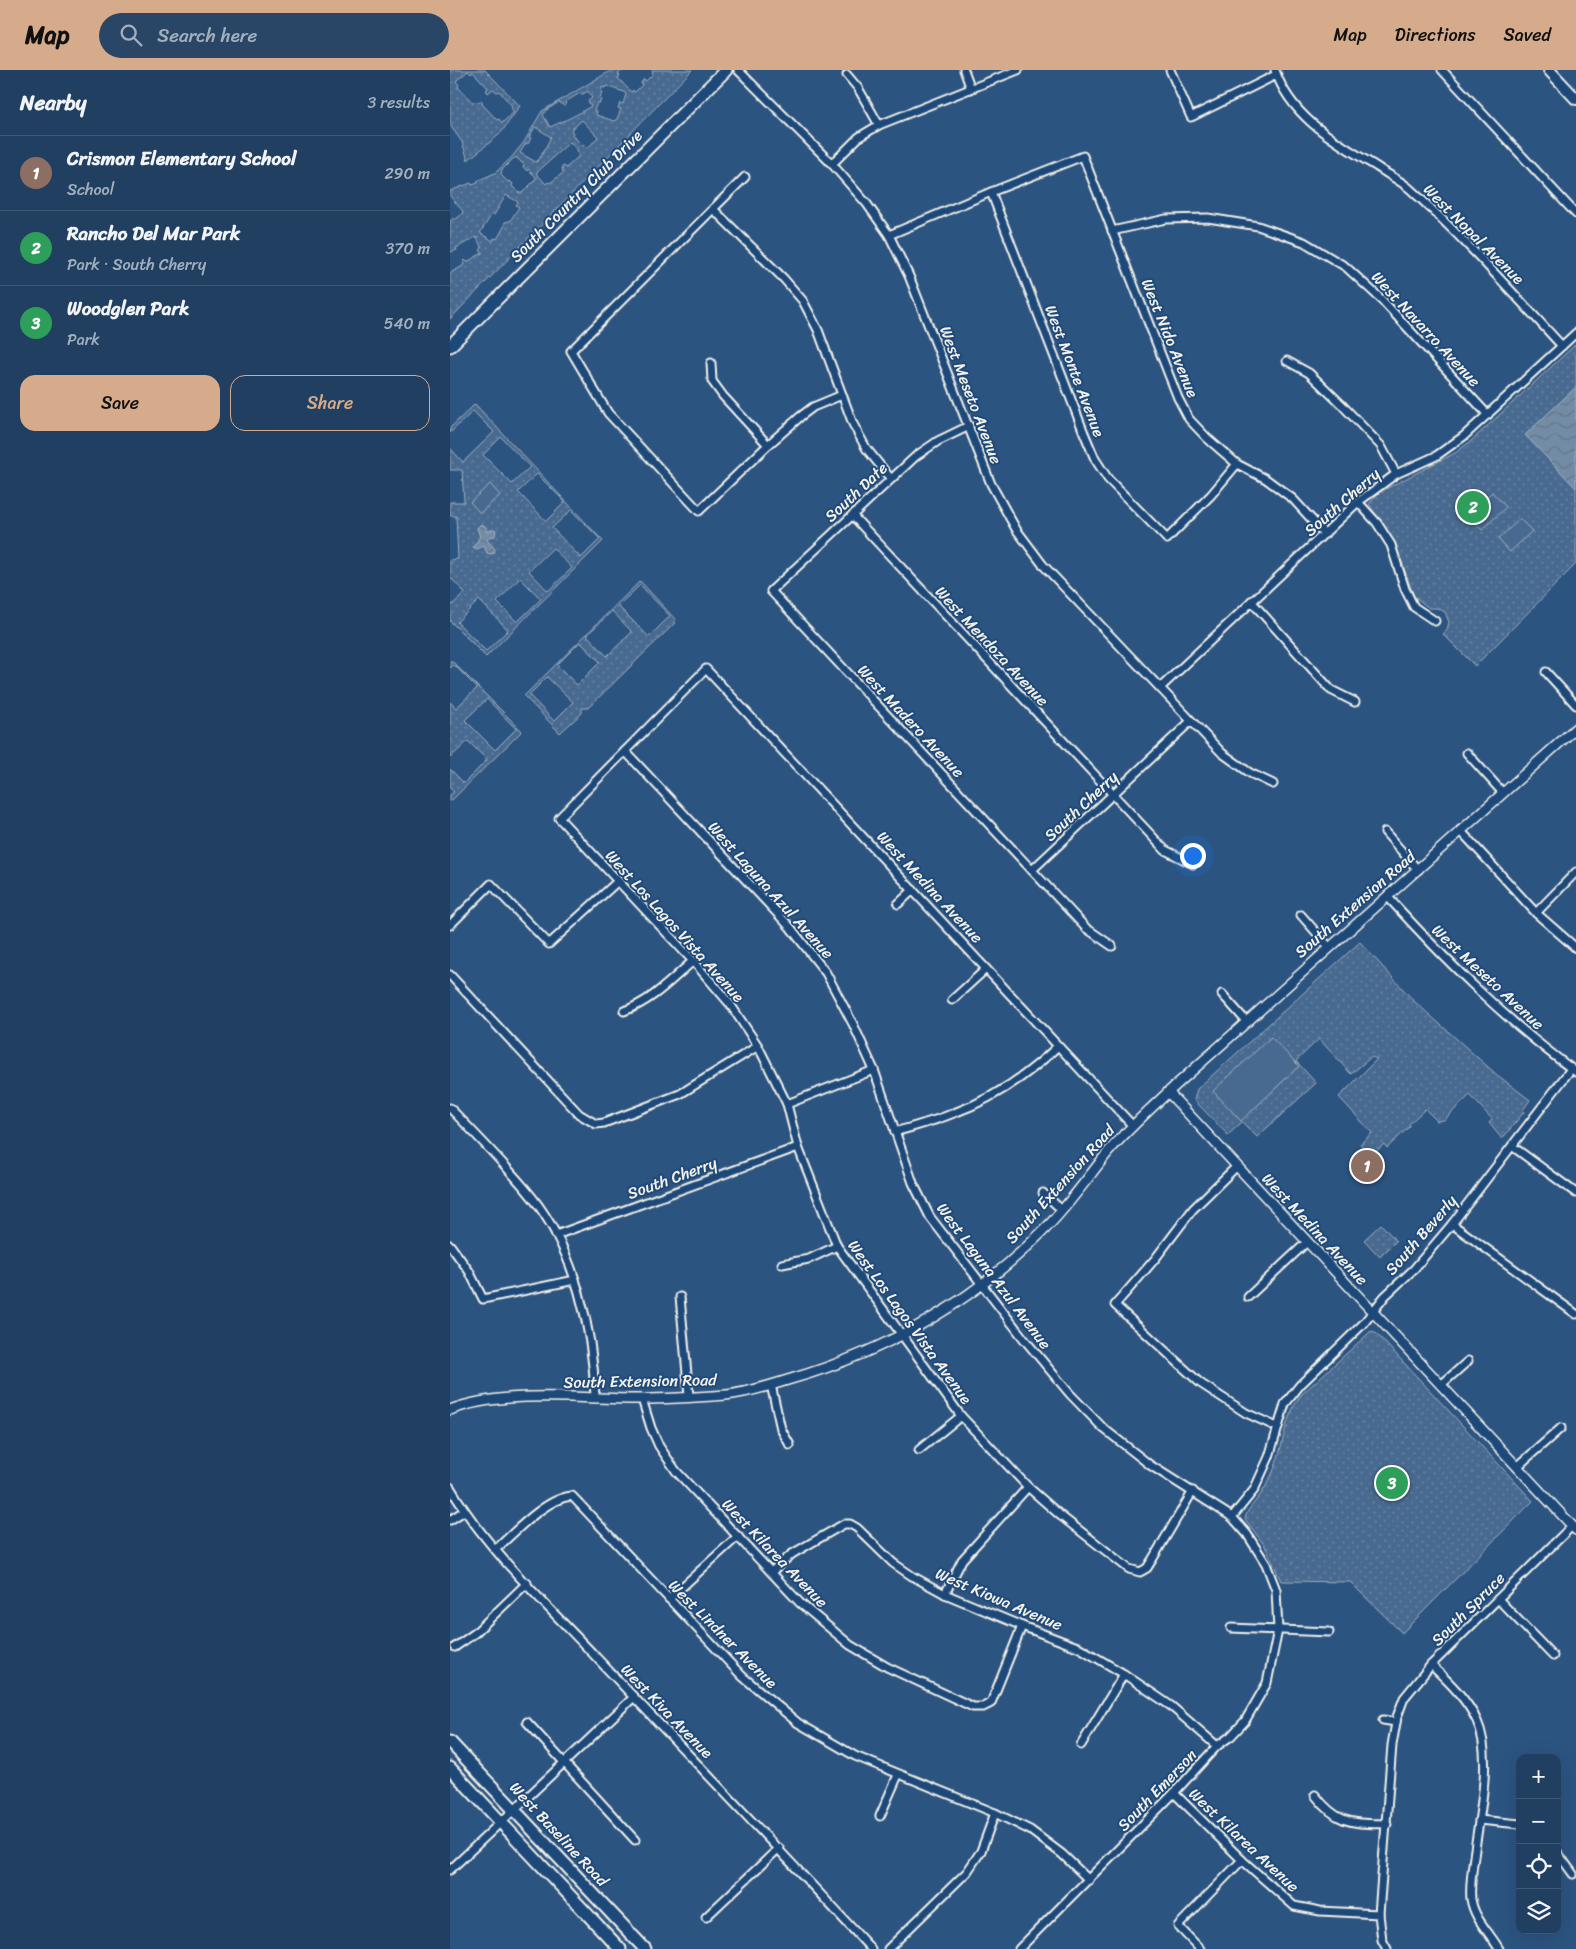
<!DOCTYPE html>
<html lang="en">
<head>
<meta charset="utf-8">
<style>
  body { margin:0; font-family:Sriracha,sans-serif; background:#294667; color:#f1f3f6 }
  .controls { position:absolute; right:15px; bottom:15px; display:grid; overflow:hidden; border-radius:10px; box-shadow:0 5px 20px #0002 }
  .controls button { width:45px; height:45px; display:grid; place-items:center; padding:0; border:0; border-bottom:1px solid #3e5876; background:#213f61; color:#f1f3f6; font:25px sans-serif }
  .you { position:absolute; left:742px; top:785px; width:18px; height:18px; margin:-12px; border:4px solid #fff; border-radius:50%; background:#1a73e8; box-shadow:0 0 0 8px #1a73e833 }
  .badge { display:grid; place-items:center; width:32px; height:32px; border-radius:50%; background:#d6ab8b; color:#fff; font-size:16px; font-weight:700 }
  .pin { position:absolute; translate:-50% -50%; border:2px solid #fff; box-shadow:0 1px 5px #0006 }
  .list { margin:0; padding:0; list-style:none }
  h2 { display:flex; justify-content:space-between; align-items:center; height:65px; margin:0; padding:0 20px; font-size:21px }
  h2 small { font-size:16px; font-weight:400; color:#a2afbd }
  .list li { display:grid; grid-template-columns:32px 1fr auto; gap:15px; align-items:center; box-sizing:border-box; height:75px; padding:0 20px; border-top:1px solid #3e5876 }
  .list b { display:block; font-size:19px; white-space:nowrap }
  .list p { margin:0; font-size:16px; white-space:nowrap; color:#a2afbd }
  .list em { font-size:16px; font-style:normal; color:#a2afbd }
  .actions { display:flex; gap:10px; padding:15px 20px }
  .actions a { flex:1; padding:11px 0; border:1px solid #d6ab8b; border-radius:15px; text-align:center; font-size:18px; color:#d6ab8b }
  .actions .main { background:#d6ab8b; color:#111 }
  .icon { flex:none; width:28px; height:28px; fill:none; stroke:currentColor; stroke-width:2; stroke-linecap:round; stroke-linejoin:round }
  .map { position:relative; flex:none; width:1126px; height:1879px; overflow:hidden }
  header { display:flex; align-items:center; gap:30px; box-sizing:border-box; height:70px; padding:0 25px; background:#d6ab8b; color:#111 }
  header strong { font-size:24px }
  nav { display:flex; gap:28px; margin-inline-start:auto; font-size:18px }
  .search { width:350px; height:45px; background:#294667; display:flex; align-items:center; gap:12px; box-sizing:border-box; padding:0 18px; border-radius:28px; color:#a2afbd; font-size:19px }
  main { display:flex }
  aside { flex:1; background:#213f61 }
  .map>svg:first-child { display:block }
  .park { fill:url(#park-dots); stroke:#9eaebc; fill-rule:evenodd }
  .pitch { fill:#496b90; stroke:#9eaebc }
  .water { fill:url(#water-waves); stroke:#a7b4c0 }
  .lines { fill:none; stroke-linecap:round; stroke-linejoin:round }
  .minor-casing { stroke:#f4f1e8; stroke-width:11 }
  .tertiary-casing { stroke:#f4f1e8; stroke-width:12 }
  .secondary-casing { stroke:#f4f1e8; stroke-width:14 }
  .primary-casing { stroke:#f4f1e8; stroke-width:15 }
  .minor { stroke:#1f4a7a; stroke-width:7 }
  .tertiary { stroke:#1f4a7a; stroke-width:9 }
  .secondary { stroke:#1f4a7a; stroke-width:10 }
  .primary { stroke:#1f4a7a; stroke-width:11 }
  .labels { text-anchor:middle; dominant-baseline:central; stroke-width:4; stroke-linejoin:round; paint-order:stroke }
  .street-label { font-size:16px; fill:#f4f1e8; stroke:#1f4a7a }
</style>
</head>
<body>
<header>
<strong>Map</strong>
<div class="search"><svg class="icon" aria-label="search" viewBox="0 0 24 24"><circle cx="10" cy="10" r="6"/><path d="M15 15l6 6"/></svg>Search here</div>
<nav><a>Map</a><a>Directions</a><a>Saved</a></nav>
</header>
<main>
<aside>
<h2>Nearby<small>3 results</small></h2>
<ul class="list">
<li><span class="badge" style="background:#8d6e63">1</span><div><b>Crismon Elementary School</b><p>School</p></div><em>290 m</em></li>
<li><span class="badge" style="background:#2e9e5b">2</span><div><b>Rancho Del Mar Park</b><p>Park · South Cherry</p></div><em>370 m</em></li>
<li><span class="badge" style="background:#2e9e5b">3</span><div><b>Woodglen Park</b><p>Park</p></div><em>540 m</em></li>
</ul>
<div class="actions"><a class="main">Save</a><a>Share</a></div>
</aside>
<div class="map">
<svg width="1126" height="1879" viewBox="0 0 1126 1879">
  <defs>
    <pattern id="park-dots" width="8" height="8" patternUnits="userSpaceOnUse" patternTransform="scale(1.25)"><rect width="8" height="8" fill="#496b90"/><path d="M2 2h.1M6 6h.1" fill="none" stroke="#6481a0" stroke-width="1.8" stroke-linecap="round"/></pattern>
    <pattern id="water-waves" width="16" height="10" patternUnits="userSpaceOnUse" patternTransform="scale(1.25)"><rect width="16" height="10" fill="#738ca6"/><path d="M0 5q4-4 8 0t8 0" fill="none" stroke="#647484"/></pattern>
  </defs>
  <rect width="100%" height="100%" fill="#2c5481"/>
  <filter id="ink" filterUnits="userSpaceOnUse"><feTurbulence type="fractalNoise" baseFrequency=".02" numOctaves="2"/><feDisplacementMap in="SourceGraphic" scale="10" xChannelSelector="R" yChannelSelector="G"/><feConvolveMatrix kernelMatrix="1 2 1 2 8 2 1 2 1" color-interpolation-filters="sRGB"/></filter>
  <g filter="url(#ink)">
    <g class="park">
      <path d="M 0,0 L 35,0 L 70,36 L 50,64 L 18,90 L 12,72 L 0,55 ZM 18,1 L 21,4 L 23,2 L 38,18 L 36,20 L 38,23 L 43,19 L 47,22 L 49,21 L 62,36 L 61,38 L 64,42 L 52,53 L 49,49 L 47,50 L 32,34 L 33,33 L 31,30 L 27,33 L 25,31 L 23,33 L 8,17 L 9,15 L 6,11 Z"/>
      <path d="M 162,0 L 173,0 L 168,4 L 170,6 L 168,8 L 181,22 L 183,20 L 185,22 L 192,15 L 191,13 L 194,9 L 196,11 L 203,4 L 202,0 L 242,0 L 0,249 L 0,203 L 13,196 L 14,191 L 15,190 L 17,192 L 32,183 L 30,180 L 32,178 L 26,167 L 6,178 L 7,180 L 0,182 L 0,151 L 4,148 L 5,150 L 13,143 L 12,140 L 0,126 L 0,121 L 21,113 L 22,115 L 28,113 L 27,111 L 45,103 L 61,88 L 74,72 L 92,41 ZM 156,16 L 174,22 L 176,24 L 173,34 L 170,33 L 168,38 L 171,39 L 167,49 L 164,51 L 146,45 L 147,42 L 144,41 L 147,33 L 150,33 L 152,17 L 155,18 ZM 138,21 L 142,28 L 138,31 L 141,36 C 127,45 116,50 100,57 L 93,45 L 95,43 L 95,41 L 109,32 L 114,36 L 117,34 L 115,32 L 130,23 L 131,25 ZM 132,50 L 148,67 L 138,78 L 135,75 L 133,76 L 122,65 L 123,63 L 121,60 ZM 85,57 L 101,67 L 90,88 L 86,92 L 70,83 L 76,73 L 78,74 L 81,68 L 79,67 ZM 120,72 L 128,81 L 127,83 L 129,86 L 116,98 L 114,96 L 112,97 L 113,103 L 100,113 L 98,112 L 96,114 L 86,103 L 103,88 L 103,87 ZM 64,88 L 67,88 L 74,95 L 73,97 L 77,101 L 78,99 L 86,107 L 85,110 L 72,123 L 69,123 L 62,116 L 63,114 L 60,111 L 58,112 L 51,105 L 52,103 L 51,101 ZM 56,125 L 68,132 L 66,135 L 69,137 L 60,151 L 55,152 L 54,154 L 55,155 L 47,169 L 44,168 L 43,171 L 30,163 L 42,144 L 44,145 Z"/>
      <polygon points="1126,274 1126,494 1025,596 993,564 997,560 999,552 995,542 987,538 979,538 964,526 945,473 919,434 928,423 1005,383 1021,371"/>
      <path d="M 25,334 L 153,471 L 36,587 L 0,551 L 0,537 L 15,523 L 0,507 L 0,490 L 8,489 L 6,446 L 0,446 L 0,432 L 14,432 L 12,400 L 0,400 L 0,378 L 13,392 L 44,362 L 23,341 L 0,363 L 0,358 ZM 51,367 L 80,397 L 62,414 L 33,385 ZM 87,404 L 115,432 L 96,451 L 68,422 ZM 121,440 L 150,469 L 131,488 L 102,458 ZM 103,478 L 122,498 L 98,521 L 79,501 ZM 70,508 L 91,529 L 67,552 L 47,532 ZM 29,530 L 58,560 L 36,581 L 7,552 Z"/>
      <path d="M 190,511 L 225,549 L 225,553 L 138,638 L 132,638 L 132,643 L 110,663 L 74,626 ZM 190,515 L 220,546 L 199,567 L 168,536 ZM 162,541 L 182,562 L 157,586 L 137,565 ZM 130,572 L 150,592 L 127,615 L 107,595 ZM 97,607 L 123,632 L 104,651 L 79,625 Z"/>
      <path d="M 1,590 L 72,661 L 0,732 L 0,725 L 4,722 L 0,718 L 0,699 L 14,713 L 37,690 L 18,671 L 0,688 L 0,632 L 6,638 L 27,618 L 4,595 L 0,598 ZM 37,629 L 66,659 L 45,680 L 15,650 Z"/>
      <polygon points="910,872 964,931 1046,1004 1080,1030 1073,1040 1074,1042 1052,1069 1039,1053 1042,1049 1020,1025 994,1050 987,1051 975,1039 959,1054 960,1056 937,1078 934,1074 915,1092 910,1087 916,1080 910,1074 922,1063 889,1027 927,989 921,987 901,1004 869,969 846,991 866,1013 807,1067 792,1052 778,1065 744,1030 747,1019"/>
      <polygon points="931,1154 946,1171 930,1187 914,1170"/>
      <path d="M 921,1261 L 927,1264 L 1083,1431 L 952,1563 L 900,1512 L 831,1511 L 815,1476 L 795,1449 C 796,1440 806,1432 811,1424 C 815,1418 819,1410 822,1404 C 835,1375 832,1351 851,1325 Z"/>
    </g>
    <g class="pitch">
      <polygon points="40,414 50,425 30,443 20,432"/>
      <polygon points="1042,422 1056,437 1032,460 1018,445"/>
      <polygon points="1070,449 1082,461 1060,482 1048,469"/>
      <polygon points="821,967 849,996 791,1051 763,1021"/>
    </g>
    <g class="water">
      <polygon points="1126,317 1126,418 1075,365"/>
      <polygon points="31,454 35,456 37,462 43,459 46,460 45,466 39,467 37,470 45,479 44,483 41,484 37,483 34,476 27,479 23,477 30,467 27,458"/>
    </g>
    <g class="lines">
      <defs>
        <g id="minor">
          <polyline points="288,0 382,94 417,134 439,165 459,206 541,414 566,459 593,495 772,683 800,703 823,714"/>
          <polyline points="514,0 521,19"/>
          <polyline points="720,0 741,47 826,5"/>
          <path d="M 825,0 C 841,48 886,72 927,97 C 937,104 949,110 959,118 C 1013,167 1062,222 1112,276"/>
          <polyline points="992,0 1126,144"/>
          <polyline points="397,5 408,18 429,55"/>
          <polyline points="382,94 409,67 429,55 568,0"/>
          <polyline points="295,107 121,281 158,343 249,441 318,375 351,346 363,337 392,325"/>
          <polyline points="541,122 634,363 645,389 658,409 717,469 761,425 787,394"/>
          <polyline points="263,139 334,209 353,231 368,260 403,354 416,378 441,409"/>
          <polyline points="662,161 716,149 758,148 808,156 854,172 896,197 931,229 1038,345"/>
          <polyline points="439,165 541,122 633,86 728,328 739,349 757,368 787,394 816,409 843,429 875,464"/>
          <polyline points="837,291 859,303 892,335 931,376 946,404"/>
          <polyline points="261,293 262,311 273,326 318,375"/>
          <polyline points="519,356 488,371 466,386 321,521 636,858 662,876"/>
          <polyline points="908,432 927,453 941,475 955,519 964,537 985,551"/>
          <polyline points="402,445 715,780 743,794"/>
          <polyline points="801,531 881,620 905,632"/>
          <polyline points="1096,602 1126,635"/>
          <polyline points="710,618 908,432 946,404 986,386 1014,366 1126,263"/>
          <polyline points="175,681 340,857 376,903 403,954 424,1000 463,1113 480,1147 574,1269 620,1324 653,1358 700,1395 782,1447 797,1464 816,1494 826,1520 828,1560 817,1613 795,1651 781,1666 767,1676 724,1723 569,1879"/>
          <polyline points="1017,683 1053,723"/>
          <polyline points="1010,760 1086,843 1126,878"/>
          <polyline points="935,762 968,800"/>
          <polyline points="582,800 741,651"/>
          <path d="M 937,826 C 995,890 1056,951 1126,1002"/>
          <polyline points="448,834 463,820"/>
          <polyline points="1086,843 1126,802"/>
          <polyline points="851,845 879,877"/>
          <polyline points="0,855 41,814 99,874 168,811"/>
          <polyline points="0,905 129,1044 146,1054 154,1053 230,1024 308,976"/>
          <polyline points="772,924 796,951"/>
          <polyline points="502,930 536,899"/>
          <path d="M 174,941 C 202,931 221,910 243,891"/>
          <polyline points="337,1034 424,1000"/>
          <path d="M 0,1038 C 28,1067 57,1096 82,1127 C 125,1181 143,1260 145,1327"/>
          <polyline points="683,1056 256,599 109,748 243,891 280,934 308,976 337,1034 348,1077 387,1176 511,1346 578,1417 611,1446 679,1499 690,1502 697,1498 702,1490 743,1421"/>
          <path d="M 445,1062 C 465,1056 485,1051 504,1043 C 543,1029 578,1005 608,976"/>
          <polyline points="1062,1076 1126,1123"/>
          <polyline points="787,1096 743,1139 705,1189 665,1235 750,1313 796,1343 827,1357"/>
          <polyline points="593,1123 612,1140"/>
          <polyline points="1002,1154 1126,1244"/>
          <polyline points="106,1165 348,1077"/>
          <polyline points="0,1175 19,1201 33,1229 125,1210"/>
          <polyline points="332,1194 359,1189 387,1176"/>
          <polyline points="230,1227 239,1326"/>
          <polyline points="798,1227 857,1172"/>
          <polyline points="321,1315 331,1359 340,1375"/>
          <polyline points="991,1315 1018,1291"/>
          <polyline points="192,1329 201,1358 209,1376 226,1401 350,1533 400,1575 437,1597 523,1637 533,1637 541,1633 572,1556"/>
          <polyline points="469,1380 511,1346"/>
          <polyline points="1067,1397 1111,1358"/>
          <path d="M 0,1417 C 36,1479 96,1534 145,1586 C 237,1684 331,1780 421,1879"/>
          <polyline points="782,1447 804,1420 819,1387 835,1334 850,1315 914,1253 935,1226 964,1199 1002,1154 1121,999"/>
          <polyline points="0,1450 14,1441"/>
          <path d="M 46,1479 C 65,1462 96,1428 122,1426 L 292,1606 L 348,1653 L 405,1686 L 545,1743 L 580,1760 L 612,1784 L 639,1810"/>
          <polyline points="321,1502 342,1484 394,1454 400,1454 407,1458 443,1493 462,1506 495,1524 572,1556 630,1578 674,1604 721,1636 767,1676"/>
          <polyline points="495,1524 512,1490 578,1417"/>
          <polyline points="219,1529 288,1466"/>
          <polyline points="1048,1529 1103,1586"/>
          <polyline points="781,1558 879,1562"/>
          <polyline points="5,1577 25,1563 77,1513"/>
          <path d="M 981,1595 C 998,1611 1017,1629 1027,1651 C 1042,1684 1031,1737 1026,1772 C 1024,1789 1019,1813 1021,1829 C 1024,1849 1040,1863 1049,1879"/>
          <polyline points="933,1650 946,1652"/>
          <polyline points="77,1652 185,1770"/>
          <polyline points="631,1675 674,1604"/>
          <polyline points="724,1723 792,1790 844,1836 870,1841 929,1844 932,1870 937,1879"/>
          <path d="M 865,1725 C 888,1755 902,1753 937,1754"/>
          <polyline points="430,1746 448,1705"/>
          <polyline points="1029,1750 1070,1754"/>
          <polyline points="1107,1782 1123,1804"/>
          <polyline points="0,1800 184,1627"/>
          <polyline points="929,1844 942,1675 947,1647 954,1628 981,1595 1122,1456"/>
          <polyline points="256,1847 329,1778"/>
          <polyline points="438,1879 517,1802 531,1781 545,1743"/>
          <polyline points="750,1879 728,1856 792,1790"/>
        </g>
        <g id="tertiary">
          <polyline points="718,1022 1126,1460"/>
          <path d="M 0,1340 C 54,1319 134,1329 192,1329 C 220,1329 248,1327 276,1325 C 298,1323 321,1315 341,1309 C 437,1281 525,1231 595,1159 C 619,1135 638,1107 659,1081 C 679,1058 702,1037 725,1016 L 1126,658"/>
        </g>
        <polyline id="secondary" points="1099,0 1126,29"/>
        <g id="primary">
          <polyline points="0,276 276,0"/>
          <polyline points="0,1672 195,1879"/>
          <polyline points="0,1698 170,1879"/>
        </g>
      </defs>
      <use href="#minor" class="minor-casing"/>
      <use href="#tertiary" class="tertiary-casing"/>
      <use href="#secondary" class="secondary-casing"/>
      <use href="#primary" class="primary-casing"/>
      <use href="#minor" class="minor"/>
      <use href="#tertiary" class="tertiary"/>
      <use href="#secondary" class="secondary"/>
      <use href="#primary" class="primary"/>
    </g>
  </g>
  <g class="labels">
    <g class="street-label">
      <text transform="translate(126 126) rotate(-45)">South Country Club Drive</text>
      <text transform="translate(1024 164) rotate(45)">West Nopal Avenue</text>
      <text transform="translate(976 259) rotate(47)">West Navarro Avenue</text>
      <text transform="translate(720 268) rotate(68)">West Nido Avenue</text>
      <text transform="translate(625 301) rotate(69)">West Monte Avenue</text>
      <text transform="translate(521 325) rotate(69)">West Meseto Avenue</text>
      <text transform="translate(406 422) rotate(-43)">South Date</text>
      <text transform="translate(892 432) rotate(-41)">South Cherry</text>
      <text transform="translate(542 576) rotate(47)">West Mendoza Avenue</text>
      <text transform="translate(461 651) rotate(47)">West Madero Avenue</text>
      <text transform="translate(631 736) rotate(-43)">South Cherry</text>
      <text transform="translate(480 817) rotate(47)">West Medina Avenue</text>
      <text transform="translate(321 820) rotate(48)">West Laguna Azul Avenue</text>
      <text transform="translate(905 834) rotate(-41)">South Extension Road</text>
      <text transform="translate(225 856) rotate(48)">West Los Lagos Vista Avenue</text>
      <text transform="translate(1038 907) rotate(43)">West Meseto Avenue</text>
      <text transform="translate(222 1108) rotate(-20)">South Cherry</text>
      <text transform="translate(610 1114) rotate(-48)">South Extension Road</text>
      <text transform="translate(865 1159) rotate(47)">West Medina Avenue</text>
      <text transform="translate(971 1165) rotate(-49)">South Beverly</text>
      <text transform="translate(544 1206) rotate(53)">West Laguna Azul Avenue</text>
      <text transform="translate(460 1252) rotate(54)">West Los Lagos Vista Avenue</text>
      <text transform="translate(190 1311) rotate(-1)">South Extension Road</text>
      <text transform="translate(325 1483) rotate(46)">West Kilarea Avenue</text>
      <text transform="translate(549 1529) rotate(23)">West Kiowa Avenue</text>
      <text transform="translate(1018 1539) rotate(-45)">South Spruce</text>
      <text transform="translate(273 1564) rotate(45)">West Lindner Avenue</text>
      <text transform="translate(217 1641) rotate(46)">West Kiva Avenue</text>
      <text transform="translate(707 1720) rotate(-46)">South Emerson</text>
      <text transform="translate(109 1764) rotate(47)">West Baseline Road</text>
      <text transform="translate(794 1770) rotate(43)">West Kilarea Avenue</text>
    </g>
  </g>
</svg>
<div class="controls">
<button>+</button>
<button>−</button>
<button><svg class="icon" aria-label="locate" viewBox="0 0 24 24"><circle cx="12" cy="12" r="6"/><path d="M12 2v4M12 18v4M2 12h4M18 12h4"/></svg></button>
<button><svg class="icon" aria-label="layers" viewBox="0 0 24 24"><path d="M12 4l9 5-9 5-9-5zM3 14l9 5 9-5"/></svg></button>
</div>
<div class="you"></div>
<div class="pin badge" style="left:917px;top:1096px;background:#8d6e63">1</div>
<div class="pin badge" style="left:1023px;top:437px;background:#2e9e5b">2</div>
<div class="pin badge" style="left:942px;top:1413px;background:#2e9e5b">3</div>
</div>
</main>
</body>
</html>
